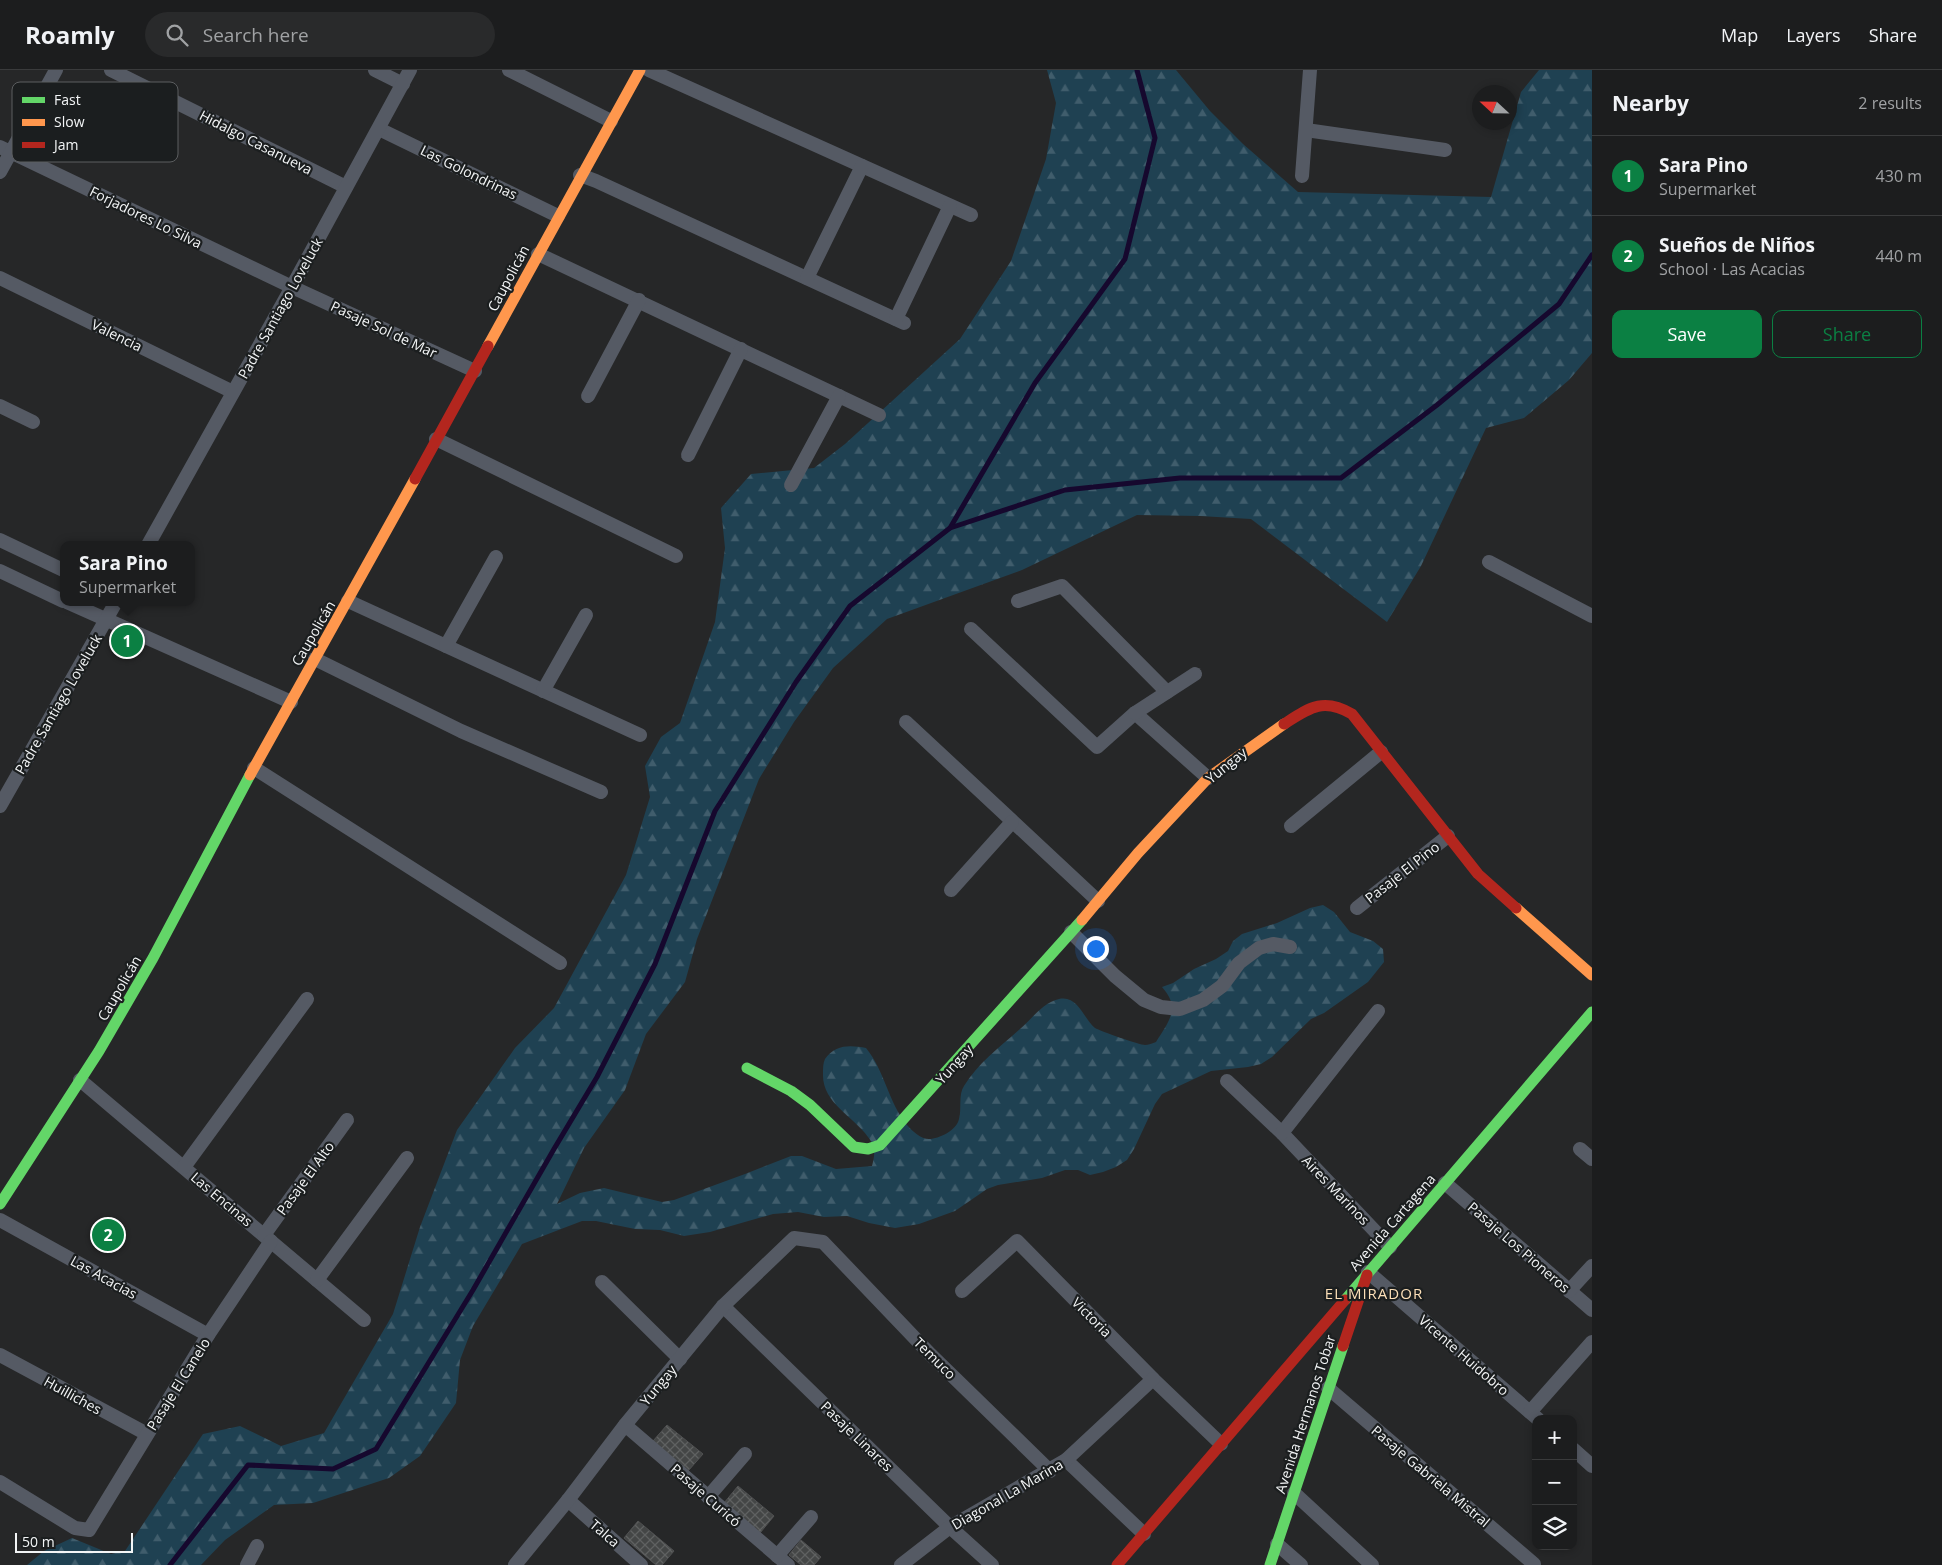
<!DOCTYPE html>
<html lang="en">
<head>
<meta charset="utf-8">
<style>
  body { margin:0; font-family:"Open Sans",sans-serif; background:#292a2b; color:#f1f3f6 }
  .controls { position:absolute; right:15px; bottom:15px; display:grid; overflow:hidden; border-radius:10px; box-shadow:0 2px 8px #0003 }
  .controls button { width:45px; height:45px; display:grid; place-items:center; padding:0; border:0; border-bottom:1px solid #3a3b3c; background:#1c1d1e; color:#f1f3f6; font:25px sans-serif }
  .compass { position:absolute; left:1472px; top:15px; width:45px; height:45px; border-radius:50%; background:#1c1d1e; box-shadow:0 2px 8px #0003; rotate:292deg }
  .scale { position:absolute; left:15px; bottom:12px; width:118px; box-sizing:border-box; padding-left:5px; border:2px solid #f3f5f6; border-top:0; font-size:14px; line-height:18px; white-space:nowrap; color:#f3f5f6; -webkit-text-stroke:4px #1b1e1f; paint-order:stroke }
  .you { position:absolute; left:1095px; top:878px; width:18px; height:18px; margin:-12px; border:4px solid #fff; border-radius:50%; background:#1a73e8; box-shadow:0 0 0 8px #1a73e833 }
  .badge { display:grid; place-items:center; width:32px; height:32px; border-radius:50%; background:#0b8043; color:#fff; font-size:16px; font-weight:700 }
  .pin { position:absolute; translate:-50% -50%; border:2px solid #fff; box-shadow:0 1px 5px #0006 }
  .popup { position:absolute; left:60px; top:471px; width:135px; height:65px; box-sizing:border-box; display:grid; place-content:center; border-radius:10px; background:#1c1d1e; filter:drop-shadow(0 1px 4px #0005); font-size:16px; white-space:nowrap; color:#a0a2a4 }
  .popup b { font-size:19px; color:#f1f3f6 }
  .popup::after { content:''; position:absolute; left:50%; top:100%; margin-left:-10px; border:10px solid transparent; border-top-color:#1c1d1e }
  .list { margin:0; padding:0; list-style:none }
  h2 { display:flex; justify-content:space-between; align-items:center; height:65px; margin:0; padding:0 20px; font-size:21px }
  h2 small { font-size:16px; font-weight:400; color:#a0a2a4 }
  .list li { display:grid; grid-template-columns:32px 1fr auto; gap:15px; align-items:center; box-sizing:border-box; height:80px; padding:0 20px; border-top:1px solid #3a3b3c }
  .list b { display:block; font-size:19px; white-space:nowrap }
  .list p { margin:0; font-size:16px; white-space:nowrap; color:#a0a2a4 }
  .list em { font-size:16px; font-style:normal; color:#a0a2a4 }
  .actions { display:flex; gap:10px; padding:15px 20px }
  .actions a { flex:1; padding:11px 0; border:1px solid #0b8043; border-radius:10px; text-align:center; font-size:18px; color:#0b8043 }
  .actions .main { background:#0b8043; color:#fff }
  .icon { flex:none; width:28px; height:28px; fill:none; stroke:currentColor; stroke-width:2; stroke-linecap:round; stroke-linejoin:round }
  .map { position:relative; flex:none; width:1592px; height:1495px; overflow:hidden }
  header { display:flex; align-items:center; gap:30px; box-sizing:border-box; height:70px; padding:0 25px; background:#1c1d1e; border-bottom:1px solid #3a3b3c }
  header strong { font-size:24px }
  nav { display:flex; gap:28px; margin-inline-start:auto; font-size:18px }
  .search { width:350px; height:45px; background:#292a2b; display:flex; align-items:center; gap:12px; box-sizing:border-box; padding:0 18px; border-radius:28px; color:#a0a2a4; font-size:19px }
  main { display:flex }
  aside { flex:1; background:#1c1d1e }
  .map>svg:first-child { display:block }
  .forest { fill:url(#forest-firs) }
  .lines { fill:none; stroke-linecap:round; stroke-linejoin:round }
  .stream { stroke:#16082e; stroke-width:5 }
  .building { fill:url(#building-cross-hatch); stroke:#505152 }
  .street { stroke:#555a64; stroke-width:14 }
  .fast { stroke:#63d668; stroke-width:11 }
  .slow { stroke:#ff974d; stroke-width:11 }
  .jam { stroke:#b3261e; stroke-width:11 }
  .labels { text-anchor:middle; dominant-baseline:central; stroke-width:4.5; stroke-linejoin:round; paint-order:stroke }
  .street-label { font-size:14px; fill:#f3f5f6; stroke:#1b1e1f }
  .neighbourhood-label { font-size:15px; letter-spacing:1px; fill:#fcdfb8; stroke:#1b1e1f }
  .key { fill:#1b1e1f; stroke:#5c5e60; stroke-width:1 }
  .key-label { font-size:14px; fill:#f3f5f6 }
</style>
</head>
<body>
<header>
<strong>Roamly</strong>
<div class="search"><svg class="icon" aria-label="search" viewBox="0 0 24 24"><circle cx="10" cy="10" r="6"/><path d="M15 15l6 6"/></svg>Search here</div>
<nav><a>Map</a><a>Layers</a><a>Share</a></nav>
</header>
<main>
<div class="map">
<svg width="1592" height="1495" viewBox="0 0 1592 1495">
  <defs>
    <pattern id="forest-firs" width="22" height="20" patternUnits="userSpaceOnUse" patternTransform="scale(1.25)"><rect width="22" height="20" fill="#1f4152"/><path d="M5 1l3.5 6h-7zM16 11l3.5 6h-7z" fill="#405d6c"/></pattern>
    <pattern id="building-cross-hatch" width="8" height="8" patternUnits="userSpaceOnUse" patternTransform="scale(1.25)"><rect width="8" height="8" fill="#444646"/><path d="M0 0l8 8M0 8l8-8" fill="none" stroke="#5f6161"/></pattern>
  </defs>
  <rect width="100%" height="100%" fill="#262728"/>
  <path class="forest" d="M 1047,0 L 1176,0 L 1210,41 L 1243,74 L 1298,122 L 1491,127 L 1521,22 L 1539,0 L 1592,0 L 1592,283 L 1569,310 L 1524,348 L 1486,358 L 1421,496 L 1387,552 L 1251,449 L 1200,446 L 1137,445 L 1022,500 L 887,549 L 833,598 L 794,652 L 759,709 L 697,869 L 685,912 L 646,964 L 625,1020 L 584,1078 L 557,1134 L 580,1123 L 604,1118 L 662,1132 L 674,1130 L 745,1104 L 791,1086 L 802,1086 L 836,1099 L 872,1096 C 875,1085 876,1077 868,1067 C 853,1046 822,1033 823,1004 C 823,998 823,993 825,989 C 835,974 851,975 866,978 C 885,1001 888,1032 907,1055 C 912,1061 921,1069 929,1069 C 939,1069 957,1060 959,1049 C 962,1039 958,1025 964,1016 C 978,993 1000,977 1020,959 C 1032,949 1042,933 1059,929 C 1078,925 1083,948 1095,958 C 1100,961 1140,975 1145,975 C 1148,975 1153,973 1156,972 C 1169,951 1181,938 1162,917 L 1173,913 L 1194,899 L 1216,889 L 1228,881 L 1233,871 L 1242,864 L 1277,853 L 1310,838 L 1323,835 L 1334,842 L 1350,862 L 1373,871 L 1383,879 L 1384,892 L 1368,912 L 1324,943 L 1311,949 L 1272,987 L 1261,994 L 1248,997 L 1211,1001 L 1162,1024 L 1155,1034 L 1134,1079 L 1127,1090 L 1116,1097 L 1103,1102 L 1090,1105 L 1078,1100 L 1065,1100 L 1042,1108 L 998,1115 L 987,1119 L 955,1141 L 919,1154 L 895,1158 L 869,1153 L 847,1146 L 824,1147 L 798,1142 L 773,1144 L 710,1162 L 684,1166 L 660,1160 L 635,1159 L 596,1151 L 582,1151 L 522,1174 L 473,1256 L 460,1290 L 456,1333 L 420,1386 L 389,1408 L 313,1433 L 274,1435 L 225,1470 L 201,1495 L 27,1495 L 44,1481 L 72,1468 L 111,1484 L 125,1481 L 203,1364 L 240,1356 L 281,1376 L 324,1363 L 393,1244 L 420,1157 L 457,1060 L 515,978 L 554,938 L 626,805 L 650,727 L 645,696 L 661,667 L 680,653 L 715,552 L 725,478 L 721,438 L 751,404 L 814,398 L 845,374 L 960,269 L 1011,191 L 1046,89 L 1056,33 Z"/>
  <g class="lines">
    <g class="stream">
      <polyline points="950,458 1035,313 1125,189 1155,68 1137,0"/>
      <polyline points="170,1495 248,1395 333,1399 376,1379 473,1220 554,1079 597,1007 655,894 715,741 796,612 850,536 950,458 1065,420 1180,408 1341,408 1437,335 1559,234 1592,185"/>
    </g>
  </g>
  <g class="building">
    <polygon points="667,1355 703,1384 688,1401 653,1371"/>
    <polygon points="738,1416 774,1446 760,1463 724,1433"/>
    <polygon points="638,1451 674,1481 662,1495 656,1495 624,1468"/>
    <polygon points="801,1470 821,1487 814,1495 801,1495 789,1485"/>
  </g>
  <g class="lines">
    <g class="street">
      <polyline points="111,0 346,117"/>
      <polyline points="375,0 403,14"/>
      <polyline points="509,0 611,51"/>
      <polyline points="649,0 971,145"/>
      <polyline points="379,59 558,146"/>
      <polyline points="1306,60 1445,80"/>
      <polyline points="0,77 292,217 475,301"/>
      <polyline points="0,102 56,0"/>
      <polyline points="580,105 596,111 904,253"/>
      <polyline points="1302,106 1310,0"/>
      <polyline points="538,184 879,345"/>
      <polyline points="0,208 233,322"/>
      <polyline points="807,208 862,96"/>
      <polyline points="896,249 950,136"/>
      <polyline points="588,326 639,230"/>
      <polyline points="0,336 33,352"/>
      <polyline points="436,369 676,486"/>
      <polyline points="688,385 741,279"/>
      <polyline points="791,415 839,326"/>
      <polyline points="0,470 63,500"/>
      <polyline points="148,475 292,217 410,0"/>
      <polyline points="1489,492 1592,546"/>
      <polyline points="0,501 63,531"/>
      <polyline points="348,531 640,665"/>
      <polyline points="1018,531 1062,516 1167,622"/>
      <polyline points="67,532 291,632"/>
      <polyline points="971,559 1097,677 1135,643 1208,708"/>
      <polyline points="446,576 496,487"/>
      <polyline points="315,589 461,661 601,722"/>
      <polyline points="543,621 586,545"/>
      <polyline points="1135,643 1195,604"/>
      <polyline points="906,652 1098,831"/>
      <polyline points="254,698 560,893"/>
      <polyline points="0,736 116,532"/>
      <polyline points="1291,756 1381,682"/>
      <polyline points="951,820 1012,752"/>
      <polyline points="1357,838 1448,766"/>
      <polyline points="1071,862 1115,906 1144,930 1161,937 1180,939 1203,930 1222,916 1239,893 1259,878 1273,874 1290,877"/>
      <polyline points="80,1010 364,1250"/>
      <polyline points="1227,1011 1282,1063 1390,1177"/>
      <polyline points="1282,1063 1378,941"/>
      <polyline points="1580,1079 1592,1089"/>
      <polyline points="184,1097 307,929"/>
      <polyline points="1445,1113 1592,1240"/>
      <polyline points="0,1150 208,1265"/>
      <polyline points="264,1165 347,1050"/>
      <polyline points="1368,1202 1538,1349"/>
      <polyline points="317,1210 407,1088"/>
      <polyline points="602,1212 680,1289"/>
      <polyline points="962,1221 1017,1171 1153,1309 1221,1374"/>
      <polyline points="1569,1221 1592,1196"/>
      <polyline points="723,1236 950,1457 992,1495"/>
      <polyline points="0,1285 147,1364"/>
      <polyline points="1328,1318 1534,1494"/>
      <polyline points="1530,1342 1592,1272"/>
      <polyline points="625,1355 788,1495"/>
      <polyline points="1573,1379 1592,1396"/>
      <polyline points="1066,1390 1144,1464"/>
      <polyline points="0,1412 75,1458 89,1460 208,1265 271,1171"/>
      <polyline points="1294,1423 1372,1495"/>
      <polyline points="708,1427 745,1384"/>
      <polyline points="568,1430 641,1495"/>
      <polyline points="1277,1474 1301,1495"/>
      <polyline points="777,1486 811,1447"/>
      <polyline points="247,1495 257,1476"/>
      <polyline points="515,1495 568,1430 625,1355 723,1236 794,1168 823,1172 930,1284 1050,1401"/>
      <polyline points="901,1495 950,1457 1066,1390 1153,1309"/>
    </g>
    <g class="fast">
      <polyline points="747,998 791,1021 810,1035 854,1077 868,1079 880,1075 1082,850"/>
      <polyline points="0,1134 99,981 153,888 250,705"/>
      <polyline points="1345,1230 1592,942"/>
      <polyline points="1270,1495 1343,1276"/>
    </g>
    <g class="slow">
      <polyline points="488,276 640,0"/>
      <polyline points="250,705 415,409"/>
      <polyline points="1516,838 1592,905"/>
      <polyline points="1082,850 1138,783 1208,708 1284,654"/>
    </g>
    <g class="jam">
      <polyline points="415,409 488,276"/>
      <path d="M 1284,654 C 1309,638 1323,627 1352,644 L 1478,804 L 1516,838"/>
      <polyline points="1343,1276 1367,1205"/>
      <polyline points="1117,1495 1345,1230"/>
    </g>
  </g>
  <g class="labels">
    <g class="street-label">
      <text transform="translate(256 72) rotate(27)">Hidalgo Casanueva</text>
      <text transform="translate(469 102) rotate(26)">Las Golondrinas</text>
      <text transform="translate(146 147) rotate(26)">Forjadores Lo Silva</text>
      <text transform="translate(508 208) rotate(-62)">Caupolicán</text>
      <text transform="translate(280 238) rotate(-61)">Padre Santiago Loveluck</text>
      <text transform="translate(384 259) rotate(25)">Pasaje Sol de Mar</text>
      <text transform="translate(117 265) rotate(26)">Valencia</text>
      <text transform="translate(313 563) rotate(-60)">Caupolicán</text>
      <text transform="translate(58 634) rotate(-60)">Padre Santiago Loveluck</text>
      <text transform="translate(1226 695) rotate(-39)">Yungay</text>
      <text transform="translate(1402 802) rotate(-38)">Pasaje El Pino</text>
      <text transform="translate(119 918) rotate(-60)">Caupolicán</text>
      <text transform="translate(954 994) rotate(-48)">Yungay</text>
      <text transform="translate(305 1108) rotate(-54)">Pasaje El Alto</text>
      <text transform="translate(1336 1120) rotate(46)">Aires Marinos</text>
      <text transform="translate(222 1129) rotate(40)">Las Encinas</text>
      <text transform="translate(1392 1152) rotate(-49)">Avenida Cartagena</text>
      <text transform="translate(1519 1177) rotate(41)">Pasaje Los Pioneros</text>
      <text transform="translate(104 1207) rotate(29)">Las Acacias</text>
      <text transform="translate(1092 1247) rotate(45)">Victoria</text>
      <text transform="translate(1464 1285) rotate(41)">Vicente Huidobro</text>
      <text transform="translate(935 1288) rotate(45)">Temuco</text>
      <text transform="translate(178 1314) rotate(-58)">Pasaje El Canelo</text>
      <text transform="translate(658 1315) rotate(-50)">Yungay</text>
      <text transform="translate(73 1325) rotate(29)">Huilliches</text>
      <text transform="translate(1305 1344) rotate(-72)">Avenida Hermanos Tobar</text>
      <text transform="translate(857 1366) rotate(44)">Pasaje Linares</text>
      <text transform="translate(1431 1406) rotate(40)">Pasaje Gabriela Mistral</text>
      <text transform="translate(1007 1424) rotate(-30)">Diagonal La Marina</text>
      <text transform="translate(706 1425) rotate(41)">Pasaje Curicó</text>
      <text transform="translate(605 1463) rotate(41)">Talca</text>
    </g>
    <g class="neighbourhood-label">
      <text x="1374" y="1223">EL MIRADOR</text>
    </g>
  </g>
  <rect x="12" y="12" width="166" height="80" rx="8" class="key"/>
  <rect x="22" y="27" width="23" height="6" fill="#63d668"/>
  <rect x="22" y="49" width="23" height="7" fill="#ff974d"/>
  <rect x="22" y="72" width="23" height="6" fill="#b3261e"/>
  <g class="key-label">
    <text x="54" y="35">Fast</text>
    <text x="54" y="57">Slow</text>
    <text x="54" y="80">Jam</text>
  </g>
</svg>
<div class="controls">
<button>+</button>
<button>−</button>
<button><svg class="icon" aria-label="layers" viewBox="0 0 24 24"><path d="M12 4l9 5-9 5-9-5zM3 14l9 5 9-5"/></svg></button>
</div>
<svg class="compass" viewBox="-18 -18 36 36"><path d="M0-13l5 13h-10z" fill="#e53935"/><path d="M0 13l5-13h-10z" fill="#a0a2a4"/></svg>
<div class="scale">50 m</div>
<div class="you"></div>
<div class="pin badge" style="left:127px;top:571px">1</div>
<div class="popup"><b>Sara Pino</b>Supermarket</div>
<div class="pin badge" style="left:108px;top:1165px">2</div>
</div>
<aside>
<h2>Nearby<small>2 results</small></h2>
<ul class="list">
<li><span class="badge">1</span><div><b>Sara Pino</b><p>Supermarket</p></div><em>430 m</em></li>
<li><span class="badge">2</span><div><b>Sueños de Niños</b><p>School · Las Acacias</p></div><em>440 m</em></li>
</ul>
<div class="actions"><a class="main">Save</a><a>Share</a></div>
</aside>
</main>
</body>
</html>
